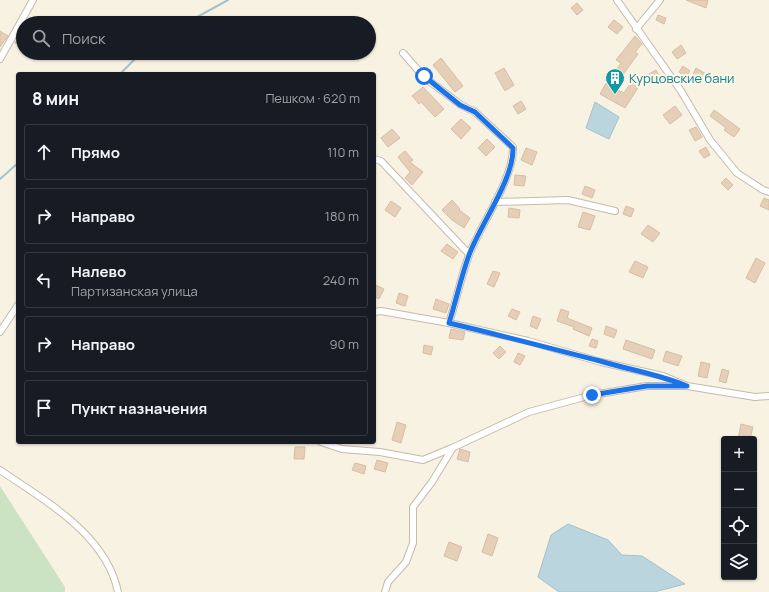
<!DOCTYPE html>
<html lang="ru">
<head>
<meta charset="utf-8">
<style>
  body { margin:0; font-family:Manrope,sans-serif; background:#20242c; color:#f1f3f6 }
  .controls { position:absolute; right:12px; bottom:12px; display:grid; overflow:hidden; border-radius:4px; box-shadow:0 1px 3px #0004 }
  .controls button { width:36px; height:36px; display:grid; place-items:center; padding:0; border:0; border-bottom:1px solid #363941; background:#171b24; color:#f1f3f6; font:20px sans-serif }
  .stop { position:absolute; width:12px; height:12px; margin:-9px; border:3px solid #1a73e8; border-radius:50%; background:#fff }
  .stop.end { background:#1a73e8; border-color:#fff; box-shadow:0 1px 4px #0008 }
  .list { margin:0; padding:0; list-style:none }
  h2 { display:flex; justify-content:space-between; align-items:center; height:52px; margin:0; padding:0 16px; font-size:17px }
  h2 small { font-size:13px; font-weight:400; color:#9ea1a6 }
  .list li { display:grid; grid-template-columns:26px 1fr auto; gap:12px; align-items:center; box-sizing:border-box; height:56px; margin:0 8px 8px; padding:0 8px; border:1px solid #363941; border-radius:4px }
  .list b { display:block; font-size:15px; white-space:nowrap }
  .list p { margin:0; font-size:13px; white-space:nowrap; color:#9ea1a6 }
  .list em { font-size:13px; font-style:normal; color:#9ea1a6 }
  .icon { flex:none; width:22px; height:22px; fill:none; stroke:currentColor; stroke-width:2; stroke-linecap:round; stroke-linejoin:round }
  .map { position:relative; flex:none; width:769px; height:592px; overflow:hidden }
  .search { position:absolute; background:#171b24; box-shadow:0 1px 3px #0004; left:16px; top:16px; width:360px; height:44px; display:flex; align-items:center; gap:10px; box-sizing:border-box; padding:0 14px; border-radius:22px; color:#9ea1a6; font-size:15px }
  .panel { position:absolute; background:#171b24; box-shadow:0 1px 3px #0004; left:16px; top:72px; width:360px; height:372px; border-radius:4px }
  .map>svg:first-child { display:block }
  .green { fill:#cce3c3 }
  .water { fill:#bad5de; stroke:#a2c2cf }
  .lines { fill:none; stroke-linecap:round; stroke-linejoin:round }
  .stream { stroke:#a2c2cf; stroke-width:2 }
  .building { fill:#e5cfb9; stroke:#dabda0 }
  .minor-casing { stroke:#c7baab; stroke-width:8 }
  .minor { stroke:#fff; stroke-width:6 }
  .route { stroke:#1a73e8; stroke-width:5 }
  .labels { text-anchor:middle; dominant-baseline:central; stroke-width:4; stroke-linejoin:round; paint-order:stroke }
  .culture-label { font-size:13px; fill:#0d838f; stroke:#fcf6e7; text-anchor:start }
</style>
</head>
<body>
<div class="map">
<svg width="769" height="592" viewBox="0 0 769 592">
  <rect width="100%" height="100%" fill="#f8f2e2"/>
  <polygon class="green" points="0,486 65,587 65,592 0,592"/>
  <g class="water">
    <polygon points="595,102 619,117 609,139 586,128"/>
    <polygon points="568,524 608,540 622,555 642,556 685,584 654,592 559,592 538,577 551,535"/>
  </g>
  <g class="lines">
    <g class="stream">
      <polyline points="186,23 228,0"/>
      <polyline points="120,74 141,53"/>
      <polyline points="0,179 18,163"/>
    </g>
  </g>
  <g class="building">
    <polygon points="686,0 708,0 706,8"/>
    <polygon points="577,3 583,10 577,15 571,8"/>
    <polygon points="658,15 666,18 664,24 656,20"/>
    <polygon points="614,20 623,27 617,34 608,27"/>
    <polygon points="23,30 23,47 15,43"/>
    <polygon points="0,31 8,36 0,47"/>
    <polygon points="635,36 642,44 635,52 638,54 622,76 615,72 621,63 616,60"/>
    <polygon points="681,45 686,53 677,59 672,52"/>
    <polygon points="441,58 463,86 455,92 433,65"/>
    <polygon points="683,66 690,71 686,77 679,72"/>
    <polygon points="504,68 514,85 505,91 495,73"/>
    <polygon points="696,68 706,74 703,80 693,74"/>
    <polygon points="656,70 661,79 655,83 649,74"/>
    <polygon points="634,78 641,83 625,108 600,94 606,83 624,93"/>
    <polygon points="423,87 444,109 435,117 421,102 419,104 412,96"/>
    <polygon points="521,101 526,109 518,114 513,106"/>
    <polygon points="675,106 682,115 670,124 663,115"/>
    <polygon points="714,110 740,129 734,137 724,130 726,128 710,116"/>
    <polygon points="461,119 471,128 461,139 451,129"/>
    <polygon points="696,127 702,137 695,141 689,130"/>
    <polygon points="392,129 400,138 388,147 381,138"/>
    <polygon points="487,139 495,147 486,156 478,148"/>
    <polygon points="706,147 710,155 704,158 699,151"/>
    <polygon points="526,148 537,152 532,165 521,160"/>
    <polygon points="405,151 413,160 410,162 423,172 412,185 405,178 410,172 398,157"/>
    <polygon points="515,175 526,176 524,186 514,185"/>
    <polygon points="726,178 733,185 728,190 721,183"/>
    <polygon points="585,186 595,190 592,198 582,194"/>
    <polygon points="764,198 769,200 769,210 760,206"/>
    <polygon points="452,200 460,209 459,210 470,218 464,228 452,220 442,210"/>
    <polygon points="391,201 401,208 395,217 385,210"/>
    <polygon points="626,206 634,209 631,217 623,214"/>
    <polygon points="509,208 520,210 519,218 508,217"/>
    <polygon points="583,212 595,216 590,230 578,227"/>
    <polygon points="648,225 660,233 653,242 641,234"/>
    <polygon points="447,244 458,252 453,259 441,251"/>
    <polygon points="756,258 765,263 755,283 746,278"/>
    <polygon points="635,261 648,267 643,278 629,272"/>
    <polygon points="493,271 500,273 494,287 487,284"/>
    <polygon points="376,285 384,289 379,299 374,296"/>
    <polygon points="399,293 408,296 405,306 396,303"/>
    <polygon points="436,299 449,304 446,313 433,309"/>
    <polygon points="512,309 520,312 516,320 508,316"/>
    <polygon points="561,309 569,312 567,318 592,328 589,336 573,329 574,327 557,321"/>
    <polygon points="533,316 541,319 537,329 530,326"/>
    <polygon points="606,326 617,330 614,338 604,334"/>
    <polygon points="451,329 465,332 463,340 449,338"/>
    <polygon points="592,339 598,341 596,348 589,346"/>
    <polygon points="626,340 655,350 652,359 623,349"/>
    <polygon points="424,345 433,347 431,355 423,353"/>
    <polygon points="500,346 506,352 499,359 493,353"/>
    <polygon points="666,351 682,356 678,366 663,361"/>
    <polygon points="518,353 525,356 520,365 514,362"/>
    <polygon points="701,362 710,364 707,378 698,376"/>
    <polygon points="722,369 729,371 726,383 719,381"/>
    <polygon points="397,422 406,425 401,443 392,440"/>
    <polygon points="741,424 753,427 750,439 738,439"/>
    <polygon points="295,447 305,447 304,459 294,459"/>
    <polygon points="460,449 470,452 468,462 457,459"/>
    <polygon points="377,460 388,463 385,472 374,469"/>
    <polygon points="355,463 366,466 364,474 352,470"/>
    <polygon points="488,534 498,538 492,556 482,552"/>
    <polygon points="449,542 462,547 457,561 444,556"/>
  </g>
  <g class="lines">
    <defs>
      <g id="minor">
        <polyline points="617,0 681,91 710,140 737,173 763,190 769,192"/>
        <polyline points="636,29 660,0"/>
        <path d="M 403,53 L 424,77 L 461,105 L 475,112 L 513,147 C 514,179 480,225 469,255 C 461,277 456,301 449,323"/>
        <polyline points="0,59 33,0"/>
        <polyline points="374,159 381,161 469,254"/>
        <polyline points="495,202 568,200 615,211"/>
        <polyline points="374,312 381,311 449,323 528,341 601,362 663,376 687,386 755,397 769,396"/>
        <polyline points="0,332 18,305"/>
        <polyline points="321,442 342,449 380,452 423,460 452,448 529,412 592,395 647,386 684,386"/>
        <path d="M 0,470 C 45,501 106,534 118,592"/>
        <polyline points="385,592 388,582 406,562 413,543 413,507 432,482 452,449"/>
      </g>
    </defs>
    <use href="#minor" class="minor-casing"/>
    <use href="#minor" class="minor"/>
  </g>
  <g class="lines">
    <path class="route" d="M 424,76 L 460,105 L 475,112 L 513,148 C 514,179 480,225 469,255 C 461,277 456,301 449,323 C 500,335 549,348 600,361 C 630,370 658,374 687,386 L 647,386 L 592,395"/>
  </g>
  <defs>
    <symbol id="building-pin" viewBox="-11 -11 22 30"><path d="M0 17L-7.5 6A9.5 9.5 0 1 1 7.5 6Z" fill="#0f9aa8" stroke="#fcf6e7"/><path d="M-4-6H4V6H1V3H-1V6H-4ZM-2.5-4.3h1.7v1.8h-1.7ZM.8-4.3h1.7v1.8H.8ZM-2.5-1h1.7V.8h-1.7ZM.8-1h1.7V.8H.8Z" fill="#fff"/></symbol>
  </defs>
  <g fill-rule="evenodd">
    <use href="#building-pin" x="604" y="67" width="22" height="30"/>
  </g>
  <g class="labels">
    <g class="culture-label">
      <text x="629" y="78">Курцовские бани</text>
    </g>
  </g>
</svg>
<div class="controls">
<button>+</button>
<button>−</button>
<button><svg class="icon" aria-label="locate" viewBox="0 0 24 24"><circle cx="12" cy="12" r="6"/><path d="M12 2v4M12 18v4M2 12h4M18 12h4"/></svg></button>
<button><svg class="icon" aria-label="layers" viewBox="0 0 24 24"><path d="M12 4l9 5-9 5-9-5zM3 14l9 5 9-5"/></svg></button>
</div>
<div class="stop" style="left:424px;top:76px"></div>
<div class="stop end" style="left:592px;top:395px"></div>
<div class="search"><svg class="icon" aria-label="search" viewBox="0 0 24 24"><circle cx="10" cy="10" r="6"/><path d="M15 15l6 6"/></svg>Поиск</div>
<section class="panel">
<h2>8 мин<small>Пешком · 620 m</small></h2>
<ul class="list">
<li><svg class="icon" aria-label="ahead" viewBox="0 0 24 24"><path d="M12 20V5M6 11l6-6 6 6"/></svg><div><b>Прямо</b></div><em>110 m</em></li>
<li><svg class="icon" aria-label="right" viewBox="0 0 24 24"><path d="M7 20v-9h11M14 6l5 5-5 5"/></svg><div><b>Направо</b></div><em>180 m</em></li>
<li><svg class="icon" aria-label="left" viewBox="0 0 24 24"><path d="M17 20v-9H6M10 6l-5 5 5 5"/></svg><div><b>Налево</b><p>Партизанская улица</p></div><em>240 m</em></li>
<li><svg class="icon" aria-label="right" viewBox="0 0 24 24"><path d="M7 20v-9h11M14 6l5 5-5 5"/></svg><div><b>Направо</b></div><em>90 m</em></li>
<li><svg class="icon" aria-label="arrive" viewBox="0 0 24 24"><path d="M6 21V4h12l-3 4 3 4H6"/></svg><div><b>Пункт назначения</b></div></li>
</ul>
</section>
</div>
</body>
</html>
